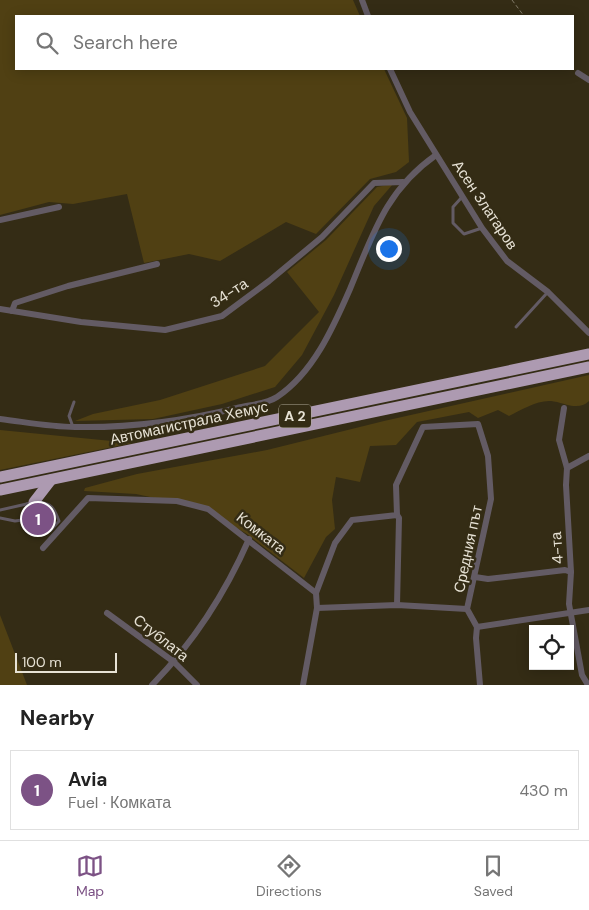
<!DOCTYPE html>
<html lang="en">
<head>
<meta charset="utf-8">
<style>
  body { margin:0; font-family:"DM Sans",sans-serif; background:#f6f6f6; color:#222 }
  .controls { position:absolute; right:15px; bottom:15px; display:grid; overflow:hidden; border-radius:0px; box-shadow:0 2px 12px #0003 }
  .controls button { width:45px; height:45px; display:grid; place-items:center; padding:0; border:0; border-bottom:1px solid #e0e0e0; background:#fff; color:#222; font:25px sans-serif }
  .scale { position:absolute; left:15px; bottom:12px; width:102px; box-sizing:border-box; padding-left:5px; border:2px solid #e7e2d5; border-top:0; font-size:14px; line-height:18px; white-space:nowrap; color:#e7e2d5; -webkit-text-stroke:4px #342c15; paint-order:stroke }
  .you { position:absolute; left:388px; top:248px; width:18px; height:18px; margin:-12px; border:4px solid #fff; border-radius:50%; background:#1a73e8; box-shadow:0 0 0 8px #1a73e833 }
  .badge { display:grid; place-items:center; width:32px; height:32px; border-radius:50%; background:#7c5285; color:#fff; font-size:16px; font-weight:700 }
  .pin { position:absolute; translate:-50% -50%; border:2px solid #fff; box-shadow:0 1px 5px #0006 }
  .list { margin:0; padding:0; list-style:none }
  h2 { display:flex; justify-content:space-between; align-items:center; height:65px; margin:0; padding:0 20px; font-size:21px }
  h2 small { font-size:16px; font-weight:400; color:#767676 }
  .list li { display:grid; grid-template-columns:32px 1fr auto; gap:15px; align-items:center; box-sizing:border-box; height:80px; margin:0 10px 10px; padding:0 10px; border:1px solid #e0e0e0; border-radius:0px }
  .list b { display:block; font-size:19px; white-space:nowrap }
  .list p { margin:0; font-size:16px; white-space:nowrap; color:#767676 }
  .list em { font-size:16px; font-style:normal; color:#767676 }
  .icon { flex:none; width:28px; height:28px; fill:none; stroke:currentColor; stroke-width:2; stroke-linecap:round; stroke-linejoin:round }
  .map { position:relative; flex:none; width:589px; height:685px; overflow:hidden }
  .search { position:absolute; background:#fff; box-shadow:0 2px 12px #0003; left:15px; right:15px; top:15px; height:55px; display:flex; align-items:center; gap:12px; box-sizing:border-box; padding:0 18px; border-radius:0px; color:#767676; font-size:19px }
  .sheet { height:155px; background:#fff }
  nav { display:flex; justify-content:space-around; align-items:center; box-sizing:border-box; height:70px; border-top:1px solid #e0e0e0; background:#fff; font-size:14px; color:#767676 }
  nav a { display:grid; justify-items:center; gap:2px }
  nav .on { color:#7c5285 }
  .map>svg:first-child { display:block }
  .green { fill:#504013 }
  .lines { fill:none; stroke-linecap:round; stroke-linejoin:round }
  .path { stroke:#817a68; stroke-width:1; stroke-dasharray:4 2.5; stroke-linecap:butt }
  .lane { stroke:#635b64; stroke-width:3 }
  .street { stroke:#635b64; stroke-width:6 }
  .highway { stroke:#ad9ab1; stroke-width:11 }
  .labels { text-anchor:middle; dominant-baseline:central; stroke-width:5; stroke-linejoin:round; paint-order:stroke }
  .shield { fill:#342c15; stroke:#b1ab9b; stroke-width:1 }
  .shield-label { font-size:14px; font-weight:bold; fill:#e7e2d5 }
  .street-label { font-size:15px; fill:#e7e2d5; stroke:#342c15 }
</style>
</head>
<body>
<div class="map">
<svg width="589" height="685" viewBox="0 0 589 685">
  <rect width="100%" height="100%" fill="#342c15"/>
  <g class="green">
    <polygon points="0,0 353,0 360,16 16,16 16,69 384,69 407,118 409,162 396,172 370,179 316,234 286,222 220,261 189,254 144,263 127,194 73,204 49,202 0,215"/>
    <polygon points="393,184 374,206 334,295 302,355 275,387 222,404 153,419 75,421 93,414 160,400 265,366 319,312 287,272 326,240 377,187"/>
    <path d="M 589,375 L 589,401 C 578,412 563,402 551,401 C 537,400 521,410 509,416 L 498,410 L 478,418 L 469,412 L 417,422 L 396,445 L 370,446 L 360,482 L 336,477 L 332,500 L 335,529 L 326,537 L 304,578 L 247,534 L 202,508 L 136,494 L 84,491 L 85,488 L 137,474 L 267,450 L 384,421 Z"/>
    <polygon points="0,430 132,443 0,470"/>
    <polygon points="0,615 27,685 0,685"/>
  </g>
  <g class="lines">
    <polyline class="path" points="512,0 524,16"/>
    <g class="lane">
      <polyline points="462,197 453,207 453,223 464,234 482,228"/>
      <polyline points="516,327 547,293"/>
      <polyline points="73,427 69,416 74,402"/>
      <path d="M 27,504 L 32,530 L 38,533 L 51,530 L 59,521 C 54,508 52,503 37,502"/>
      <polyline points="0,510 31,503"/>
      <polyline points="0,518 15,521 30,519"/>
    </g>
    <g class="street">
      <polyline points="362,0 368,16"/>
      <polyline points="390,69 410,112 482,228 507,261 548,292 589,333"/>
      <polyline points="578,73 589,80"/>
      <polyline points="0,220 59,207"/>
      <polyline points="0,309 81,322 165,330 222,316 269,281 322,237 374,183 403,182"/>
      <polyline points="12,311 15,303 68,286 157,264"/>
      <polyline points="564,408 559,440 567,468 566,485 571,572 569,604 582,675 588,685"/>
      <path d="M 0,419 C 25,422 50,427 75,427 C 130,428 184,421 237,408 C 248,405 267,404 277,397 C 313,373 333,328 350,289 C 373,234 386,190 436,155"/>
      <polyline points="567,468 589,456"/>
      <polyline points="397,515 399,518 397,605"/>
      <polyline points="43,548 88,498 177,501 208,509 316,593 317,608 303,685"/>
      <polyline points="475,577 488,579 565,570 571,572"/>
      <polyline points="316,593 335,543 352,520 397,515 396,485 423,427 478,424 488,456 491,499 467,609 477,627 476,638 480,685"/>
      <polyline points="317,608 397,605 467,609"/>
      <polyline points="107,613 174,662 197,685"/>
      <polyline points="477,627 589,610"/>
      <path d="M 152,685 C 194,642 225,594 249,539"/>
    </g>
    <g class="highway">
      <polyline points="0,477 589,354"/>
      <polyline points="0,490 589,367"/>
      <polyline points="34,502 51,480"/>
    </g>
  </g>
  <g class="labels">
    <rect class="shield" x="279" y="404.5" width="32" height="23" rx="4"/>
    <g class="shield-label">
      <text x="295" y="416">A 2</text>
    </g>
    <g class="street-label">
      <text transform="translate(485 205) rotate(56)">Асен Златаров</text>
      <text transform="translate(229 293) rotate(-32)">34-та</text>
      <text transform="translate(189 423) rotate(-12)">Автомагистрала Хемус</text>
      <text transform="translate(261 533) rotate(38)">Комката</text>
      <text transform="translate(557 548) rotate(-94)">4-та</text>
      <text transform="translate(468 549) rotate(-78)">Средния път</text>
      <text transform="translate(161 638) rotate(38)">Стублата</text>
    </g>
  </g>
</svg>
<div class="controls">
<button><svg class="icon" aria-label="locate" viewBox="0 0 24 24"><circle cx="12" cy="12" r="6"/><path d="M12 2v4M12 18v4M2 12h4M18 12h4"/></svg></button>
</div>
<div class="scale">100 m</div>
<div class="you"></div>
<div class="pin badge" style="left:38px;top:519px">1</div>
<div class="search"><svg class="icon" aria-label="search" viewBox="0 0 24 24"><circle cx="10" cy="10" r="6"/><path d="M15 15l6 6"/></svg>Search here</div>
</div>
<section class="sheet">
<h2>Nearby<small></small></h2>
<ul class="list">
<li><span class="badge">1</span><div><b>Avia</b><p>Fuel · Комката</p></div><em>430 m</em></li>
</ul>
</section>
<nav>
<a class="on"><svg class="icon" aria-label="map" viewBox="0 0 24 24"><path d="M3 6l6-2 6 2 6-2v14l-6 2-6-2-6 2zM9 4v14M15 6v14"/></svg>Map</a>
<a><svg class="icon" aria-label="directions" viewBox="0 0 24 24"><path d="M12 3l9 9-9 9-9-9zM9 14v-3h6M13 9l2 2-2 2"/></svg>Directions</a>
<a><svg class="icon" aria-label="saved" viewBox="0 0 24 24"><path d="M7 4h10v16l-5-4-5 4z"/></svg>Saved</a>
</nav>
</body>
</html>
